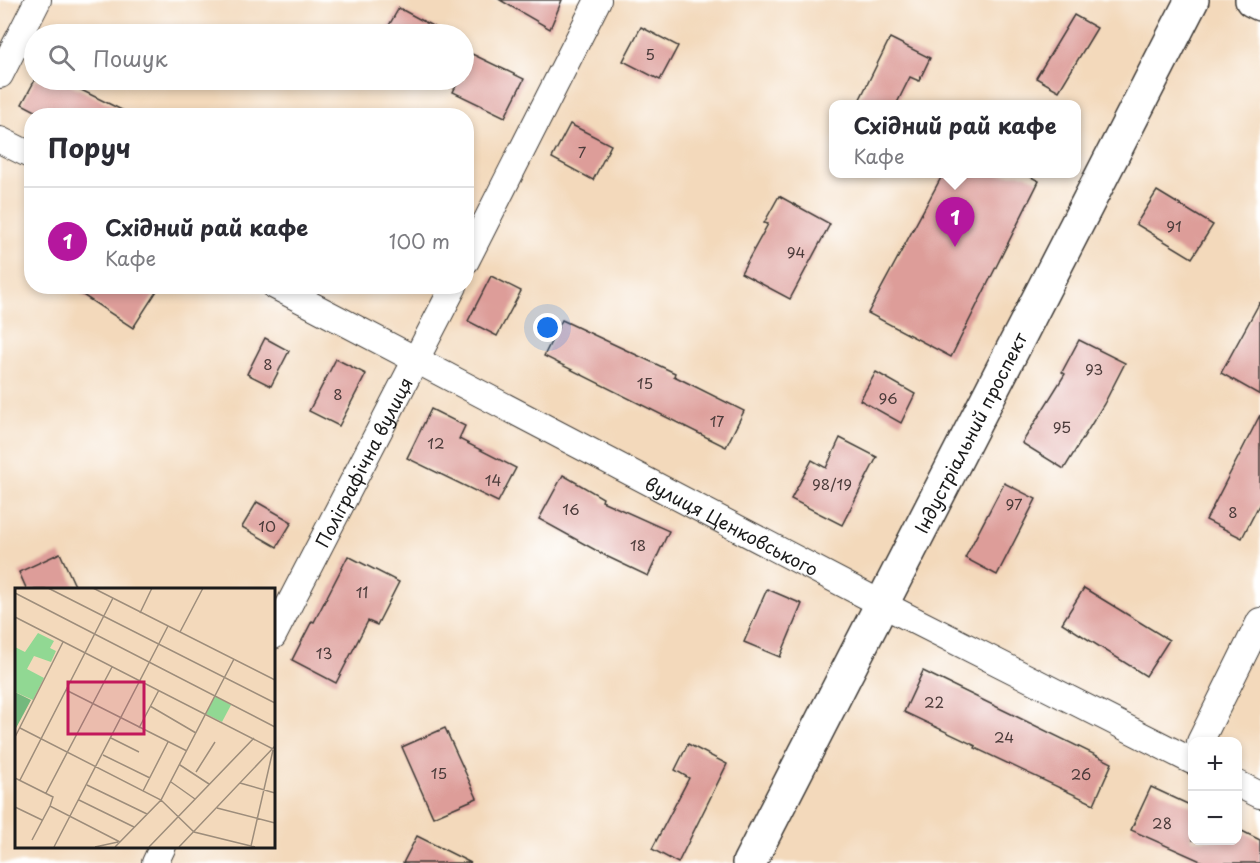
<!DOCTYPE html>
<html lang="uk">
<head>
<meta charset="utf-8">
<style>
  body { margin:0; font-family:"Playpen Sans",sans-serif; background:#f7f7f7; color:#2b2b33 }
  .controls { position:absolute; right:18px; bottom:18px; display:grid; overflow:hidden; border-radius:12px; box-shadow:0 3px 9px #0003 }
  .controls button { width:54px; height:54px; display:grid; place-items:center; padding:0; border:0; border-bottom:2px solid #e1e1e2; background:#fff; color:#2b2b33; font:30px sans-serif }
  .you { position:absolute; left:548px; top:328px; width:21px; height:21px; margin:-15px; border:4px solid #fff; border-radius:50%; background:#1a73e8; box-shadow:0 0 0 9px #1a73e833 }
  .badge { display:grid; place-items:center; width:39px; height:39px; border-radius:50%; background:#b5179e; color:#fff; font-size:20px; font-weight:700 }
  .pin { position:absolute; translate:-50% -50px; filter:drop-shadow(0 2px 3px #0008) }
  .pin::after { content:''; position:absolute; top:32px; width:21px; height:18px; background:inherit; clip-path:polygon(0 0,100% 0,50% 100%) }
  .popup { position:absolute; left:829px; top:100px; width:252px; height:78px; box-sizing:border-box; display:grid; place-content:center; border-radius:12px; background:#fff; filter:drop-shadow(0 2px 4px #0005); font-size:20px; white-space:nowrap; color:#7c7c81 }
  .popup b { font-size:22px; color:#2b2b33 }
  .popup::after { content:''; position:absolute; left:50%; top:100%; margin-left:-12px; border:12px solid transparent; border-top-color:#fff }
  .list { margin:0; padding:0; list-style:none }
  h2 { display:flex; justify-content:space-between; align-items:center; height:78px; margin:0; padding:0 24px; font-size:26px }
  h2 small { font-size:20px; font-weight:400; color:#7c7c81 }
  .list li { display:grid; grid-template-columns:39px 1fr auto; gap:18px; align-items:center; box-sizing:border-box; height:108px; padding:0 24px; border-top:2px solid #e1e1e2 }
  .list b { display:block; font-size:22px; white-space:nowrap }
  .list p { margin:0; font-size:20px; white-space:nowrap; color:#7c7c81 }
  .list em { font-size:20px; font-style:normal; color:#7c7c81 }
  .icon { flex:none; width:33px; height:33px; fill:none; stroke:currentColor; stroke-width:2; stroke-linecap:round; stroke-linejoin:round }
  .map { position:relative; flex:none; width:1260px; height:863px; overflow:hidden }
  .search { position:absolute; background:#fff; box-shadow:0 3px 9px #0003; left:24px; top:24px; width:450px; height:66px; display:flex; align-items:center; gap:15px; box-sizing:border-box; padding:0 21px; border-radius:33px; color:#7c7c81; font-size:22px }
  .panel { position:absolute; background:#fff; box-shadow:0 3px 9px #0003; left:24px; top:108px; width:450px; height:186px; border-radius:24px }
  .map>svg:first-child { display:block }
  .building { fill:#dd9d99 }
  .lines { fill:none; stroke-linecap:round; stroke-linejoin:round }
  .minor-casing { stroke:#3c3834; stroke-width:28 }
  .tertiary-casing { stroke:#3c3834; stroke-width:36 }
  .minor { stroke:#fff; stroke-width:26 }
  .tertiary { stroke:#fff; stroke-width:33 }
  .labels { text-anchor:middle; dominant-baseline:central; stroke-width:4.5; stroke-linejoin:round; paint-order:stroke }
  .number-label { font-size:15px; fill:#4c3c3b }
  .street-label { font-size:18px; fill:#1c1c1c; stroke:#fff }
  .inset-road { fill:none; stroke:#9d8d7b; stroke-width:1.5 }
  .view { fill:#c2185b; fill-opacity:0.15; stroke:#c2185b; stroke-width:3 }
  .inset-edge { fill:none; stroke:#1c1c1c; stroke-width:3 }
</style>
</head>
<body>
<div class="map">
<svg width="1260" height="863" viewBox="0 0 1260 863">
  <rect width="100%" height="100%" fill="#fff"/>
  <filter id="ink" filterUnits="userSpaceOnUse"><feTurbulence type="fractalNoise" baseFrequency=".0167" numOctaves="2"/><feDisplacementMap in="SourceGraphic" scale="12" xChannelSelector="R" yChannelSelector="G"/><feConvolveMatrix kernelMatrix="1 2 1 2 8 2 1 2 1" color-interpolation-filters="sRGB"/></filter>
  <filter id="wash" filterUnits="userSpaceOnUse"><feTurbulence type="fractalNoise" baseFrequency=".008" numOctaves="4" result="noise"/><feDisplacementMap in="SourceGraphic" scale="24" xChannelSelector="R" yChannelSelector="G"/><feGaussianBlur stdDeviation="1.35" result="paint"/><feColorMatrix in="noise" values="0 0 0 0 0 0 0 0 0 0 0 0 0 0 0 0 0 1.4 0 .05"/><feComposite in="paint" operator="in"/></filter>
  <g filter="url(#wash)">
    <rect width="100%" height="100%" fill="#f3d9bb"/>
    <g id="blocks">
      <g class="building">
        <polygon points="500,0 562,0 550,29"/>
        <polygon points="399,8 447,34 384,34"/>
        <polygon points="1074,15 1097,28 1059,91 1036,78"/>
        <polygon points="641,27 678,46 660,80 623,61"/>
        <polygon points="890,38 930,58 919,81 910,77 896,105 857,105"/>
        <polygon points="472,54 524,79 505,117 453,92 459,80 464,80 464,71"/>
        <polygon points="35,80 61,80 134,116 45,116 22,104"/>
        <polygon points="570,124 611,145 593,180 552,158"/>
        <polygon points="943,174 1025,174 1039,181 951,357 868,313"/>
        <polygon points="1157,191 1213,225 1192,258 1136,224"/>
        <polygon points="779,196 830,224 790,299 741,273 768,224 764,223"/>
        <polygon points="491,276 521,291 497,336 468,321"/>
        <polygon points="69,286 160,286 133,328"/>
        <polygon points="1260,302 1260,395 1221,373"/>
        <polygon points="562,320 675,373 674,376 744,411 726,447 544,356"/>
        <polygon points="265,338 289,351 271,386 247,374"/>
        <polygon points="1079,340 1125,363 1104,404 1064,469 1022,443 1065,374 1062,372"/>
        <polygon points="336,359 366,374 339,426 309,411"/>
        <polygon points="876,372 915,394 901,423 860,400"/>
        <polygon points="431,409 465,426 459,439 516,468 498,502 407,458"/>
        <polygon points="1260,415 1260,503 1242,538 1206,520"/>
        <polygon points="840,438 877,457 842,525 791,499 812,460 826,468"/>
        <polygon points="563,475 603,498 602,501 669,531 648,576 608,557 539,519"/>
        <polygon points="1004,483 1036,499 997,575 965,558"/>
        <polygon points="257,502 292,522 277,547 242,527"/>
        <polygon points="60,553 77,590 27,590 19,572"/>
        <polygon points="348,556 399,582 377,625 368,621 336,683 292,660 312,621 314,622"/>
        <polygon points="1084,588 1169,640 1146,676 1062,623"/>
        <polygon points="767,589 802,604 780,657 744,642"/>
        <polygon points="923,671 1112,763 1094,804 975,748 976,746 904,712"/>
        <polygon points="445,728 477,798 433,817 402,747"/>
        <polygon points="688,744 727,764 678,863 652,849 689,778 675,770"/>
        <polygon points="1151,787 1192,806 1192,840 1238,840 1238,829 1260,840 1260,863 1205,863 1131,830"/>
        <polygon points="417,836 471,863 403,863"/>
      </g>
    </g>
  </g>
  <g filter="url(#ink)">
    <use href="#blocks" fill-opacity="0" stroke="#3c3834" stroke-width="1.5"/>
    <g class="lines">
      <defs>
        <g id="minor">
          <polyline points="0,75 38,0"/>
          <polyline points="0,140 32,156"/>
          <polyline points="466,261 598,0"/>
          <path id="s1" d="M 275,286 L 882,604 L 1192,761"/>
          <path id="s2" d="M 273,636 L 454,286"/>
          <polyline points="1200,742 1260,621"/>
          <polyline points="1238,784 1260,795"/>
          <polyline points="155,863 163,846"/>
        </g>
        <g id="tertiary">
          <polyline points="1252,0 1260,4"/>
          <path id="s3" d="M 749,863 L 1192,0"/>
        </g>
      </defs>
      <use href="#minor" class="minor-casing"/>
      <use href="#tertiary" class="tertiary-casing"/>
      <use href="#minor" class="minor"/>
      <use href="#tertiary" class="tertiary"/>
    </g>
  </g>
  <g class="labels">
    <g class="number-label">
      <text x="650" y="53">5</text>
      <text x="582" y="151">7</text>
      <text x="1174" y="225">91</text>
      <text x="796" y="251">94</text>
      <text x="268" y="363">8</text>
      <text x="1094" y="368">93</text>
      <text x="645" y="382">15</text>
      <text x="338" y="393">8</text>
      <text x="888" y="397">96</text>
      <text x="717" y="420">17</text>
      <text x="1062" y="426">95</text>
      <text x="436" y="442">12</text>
      <text x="493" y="479">14</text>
      <text x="832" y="483">98/19</text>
      <text x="1014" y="503">97</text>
      <text x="571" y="508">16</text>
      <text x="1233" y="511">8</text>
      <text x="267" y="525">10</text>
      <text x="638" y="544">18</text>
      <text x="362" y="591">11</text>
      <text x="324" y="652">13</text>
      <text x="934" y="701">22</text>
      <text x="1004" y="736">24</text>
      <text x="439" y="772">15</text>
      <text x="1081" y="773">26</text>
      <text x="1162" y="822">28</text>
    </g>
    <g class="street-label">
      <text stroke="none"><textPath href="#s3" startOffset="484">Індустріальний проспект</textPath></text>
      <text stroke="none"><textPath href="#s2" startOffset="196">Поліграфічна вулиця</textPath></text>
      <text stroke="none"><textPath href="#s1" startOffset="516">вулиця Ценковського</textPath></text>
    </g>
  </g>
  <g transform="translate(15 588)">
    <rect width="260" height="260" fill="#f3d9bb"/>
    <path d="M 0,104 L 16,112 L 0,142 Z" fill="#74b87d"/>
    <path d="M 200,108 L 216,117 L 207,134 L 191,126 Z" fill="#91d893"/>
    <path d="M 23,45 L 39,53 L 35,60 L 41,63 L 36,74 L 19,68 L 12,81 L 29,90 L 18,112 L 0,104 L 0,59 L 10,64 Z" fill="#91d893"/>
    <path class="inset-road" d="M 33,0 L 260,115M 78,0 L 260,92M 0,5 L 260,139M 125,25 L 137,0M 0,29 L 258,161M 165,44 L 188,0M 51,102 L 172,163M 135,118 L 181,145M 5,140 L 146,212 L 179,244 L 240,259M 124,140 L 144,102M 0,149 L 48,54M 96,150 L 124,164M 88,167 L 135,190M 165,177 L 194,196M 181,184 L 200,154M 0,190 L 38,209 L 35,218M 5,192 L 98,10M 156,194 L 180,211M 225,195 L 260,205M 72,197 L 132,226M 128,203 L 153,154M 31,205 L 97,79M 64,212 L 119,239M 0,219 L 27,232M 202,220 L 260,235M 17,252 L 35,218 L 105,254M 236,258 L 258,162M 39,259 L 153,38M 80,259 L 103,254M 100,259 L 146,212 L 219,71M 134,259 L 239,150M 164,259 L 260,158"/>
    <path class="view" d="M 53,94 L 129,94 L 129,146 L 53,146 Z"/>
    <rect width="260" height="260" class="inset-edge"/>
  </g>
</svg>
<div class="controls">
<button>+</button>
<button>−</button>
</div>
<div class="you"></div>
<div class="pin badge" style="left:955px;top:247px">1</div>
<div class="popup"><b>Східний рай кафе</b>Кафе</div>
<div class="search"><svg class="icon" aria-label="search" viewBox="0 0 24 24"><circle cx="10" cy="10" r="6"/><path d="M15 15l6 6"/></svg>Пошук</div>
<section class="panel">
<h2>Поруч<small></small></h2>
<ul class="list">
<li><span class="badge">1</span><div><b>Східний рай кафе</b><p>Кафе</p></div><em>100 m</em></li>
</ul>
</section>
</div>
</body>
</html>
